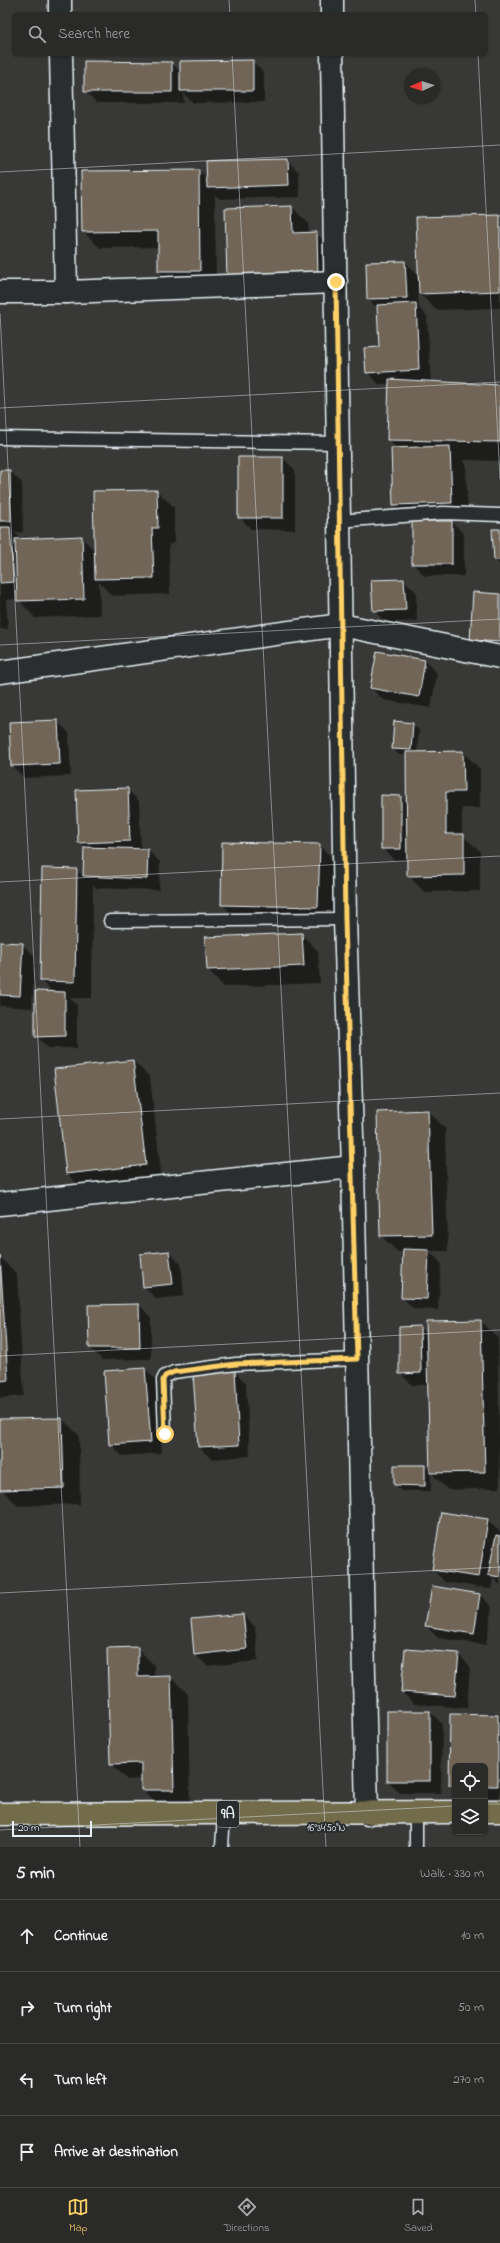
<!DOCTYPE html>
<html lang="en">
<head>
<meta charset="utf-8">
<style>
  body { margin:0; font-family:"Indie Flower",sans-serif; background:#323230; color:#f1f3f6 }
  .controls { position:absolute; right:12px; bottom:12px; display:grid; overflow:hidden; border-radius:6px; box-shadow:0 1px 3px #0004 }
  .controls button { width:36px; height:36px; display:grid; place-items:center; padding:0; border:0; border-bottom:1px solid #464645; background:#2a2a28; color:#f1f3f6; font:20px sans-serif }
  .compass { position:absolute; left:404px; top:68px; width:36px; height:36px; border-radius:50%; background:#2a2a28; box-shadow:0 1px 3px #0004; rotate:267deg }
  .scale { position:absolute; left:12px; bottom:10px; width:80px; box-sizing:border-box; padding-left:4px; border:2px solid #e8f1f8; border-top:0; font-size:11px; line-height:14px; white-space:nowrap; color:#e8f1f8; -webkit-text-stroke:3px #2a2d2e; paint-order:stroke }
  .stop { position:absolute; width:12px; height:12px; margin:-9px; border:3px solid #ffd166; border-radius:50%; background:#fff }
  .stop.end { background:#ffd166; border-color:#fff; box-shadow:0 1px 4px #0008 }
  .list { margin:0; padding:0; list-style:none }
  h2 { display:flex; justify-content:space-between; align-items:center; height:52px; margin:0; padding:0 16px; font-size:17px }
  h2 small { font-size:13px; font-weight:400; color:#a5a7a8 }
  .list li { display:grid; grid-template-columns:26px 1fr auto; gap:12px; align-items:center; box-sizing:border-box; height:72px; padding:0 16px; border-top:1px solid #464645 }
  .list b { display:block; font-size:15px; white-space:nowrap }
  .list em { font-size:13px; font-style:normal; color:#a5a7a8 }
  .icon { flex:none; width:22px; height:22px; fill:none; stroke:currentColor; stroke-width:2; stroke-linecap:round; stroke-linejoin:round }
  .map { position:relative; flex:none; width:500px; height:1847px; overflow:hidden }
  .search { position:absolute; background:#2a2a28; box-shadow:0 1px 3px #0004; left:12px; right:12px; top:12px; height:44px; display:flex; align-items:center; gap:10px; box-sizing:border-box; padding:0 14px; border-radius:6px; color:#a5a7a8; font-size:15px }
  .sheet { height:340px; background:#2a2a28 }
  nav { display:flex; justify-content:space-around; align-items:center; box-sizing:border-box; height:56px; border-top:1px solid #464645; background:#2a2a28; font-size:11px; color:#a5a7a8 }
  nav a { display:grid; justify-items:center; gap:2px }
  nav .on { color:#ffd166 }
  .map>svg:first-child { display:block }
  .shadow { fill:#0007 }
  .building { fill:#6f6556; stroke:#e8f1f8 }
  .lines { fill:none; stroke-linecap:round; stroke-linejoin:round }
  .lane-casing { stroke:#e8f1f8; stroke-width:15 }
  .street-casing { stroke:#e8f1f8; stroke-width:25 }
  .primary-casing { stroke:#e8f1f8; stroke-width:25 }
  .lane { stroke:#2a2d2e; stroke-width:12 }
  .street { stroke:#2a2d2e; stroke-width:22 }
  .primary { stroke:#726c4b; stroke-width:22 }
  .route { stroke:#ffd166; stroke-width:5 }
  .ticks { fill:none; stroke:#e8f1f8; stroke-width:1; stroke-opacity:0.45 }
  .labels { text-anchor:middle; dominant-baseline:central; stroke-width:4; stroke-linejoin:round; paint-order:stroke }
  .shield { fill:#2a2d2e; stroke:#afb6bb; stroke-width:1 }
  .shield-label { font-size:15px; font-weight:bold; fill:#e8f1f8 }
  .ticks-label { font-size:10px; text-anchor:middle; fill:#e8f1f8; stroke:#2a2d2e; stroke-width:4; stroke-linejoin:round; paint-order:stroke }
</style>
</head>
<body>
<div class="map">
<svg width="500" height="1847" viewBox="0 0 500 1847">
  <rect width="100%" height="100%" fill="#383836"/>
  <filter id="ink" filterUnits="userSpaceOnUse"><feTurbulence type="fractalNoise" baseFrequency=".025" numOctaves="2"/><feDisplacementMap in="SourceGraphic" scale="8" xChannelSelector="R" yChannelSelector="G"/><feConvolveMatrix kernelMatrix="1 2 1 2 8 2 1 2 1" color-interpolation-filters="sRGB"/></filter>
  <g filter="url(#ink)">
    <g class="shadow">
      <polygon points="252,61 264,73 264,102 193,103 183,93 184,103 97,103 85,91 171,63 181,72"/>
      <polygon points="287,160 299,172 300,197 220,199 215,195 216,287 176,287 159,271 159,247 100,248 83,231 199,171 207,180"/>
      <polygon points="292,207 308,223 309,233 316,233 333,250 334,292 245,295"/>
      <polygon points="500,216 500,308 436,310 418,292 419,308 427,316 431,382 500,386 500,461 463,460 466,464 468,519 443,520 443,522 452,522 464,534 464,576 425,576 413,564 413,521 411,521 394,504 397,449 388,439 390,384 379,384 367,372 380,348 378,309 368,299 367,263 405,262 417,274 417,279 419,279"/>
      <polygon points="283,458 295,470 295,530 251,529 239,517"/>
      <polygon points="0,471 10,471 22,483 23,532 15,533 22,540 81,537 95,551 94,492 157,491 174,507 174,544 169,544 170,594 112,596 99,582 100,615 35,618 18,599 6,600 8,629 0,629"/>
      <polygon points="500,530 500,565 495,560"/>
      <polygon points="404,580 416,592 417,621 386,623 374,611"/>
      <polygon points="500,595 500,653 471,640"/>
      <polygon points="378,652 425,661 437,673 431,708 383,700 371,688"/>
      <polygon points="57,721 69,733 71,776 24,778 12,766"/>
      <polygon points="412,724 419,730 417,752 463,752 480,769 480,808 462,808 462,835 480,851 480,891 424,892 408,875 408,860 394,860 382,848 401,797 407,803 407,755 399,755 393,749"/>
      <polygon points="127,789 139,801 141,850 148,850 160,862 159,890 96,888 93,885 92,998 70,998 77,1005 77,1048 48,1048 36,1036 53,992 41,981 77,870 84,877 85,848 79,842"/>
      <polygon points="319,845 336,862 334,923 238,921 222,904"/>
      <polygon points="301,934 318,951 320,983 224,987 208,970 206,938"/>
      <polygon points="0,943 22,944 35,956 32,1008 0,1006"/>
      <polygon points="133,1061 150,1077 162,1181 84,1191 67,1174 55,1070"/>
      <polygon points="428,1111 445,1128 448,1251 429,1251 441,1263 438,1310 414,1309 402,1297 404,1252 398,1252 381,1236"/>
      <polygon points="169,1252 181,1264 184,1296 156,1299 144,1287 141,1255"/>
      <polygon points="0,1257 17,1274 24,1396 0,1398"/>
      <polygon points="139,1305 151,1317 151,1359 102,1360 90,1348 89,1306"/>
      <polygon points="481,1321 498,1338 500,1488 448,1490 431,1473 431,1491 401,1491 395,1485 425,1466 431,1472 429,1385 412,1385 400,1373 420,1327 427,1335"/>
      <polygon points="145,1369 157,1381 162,1453 122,1456 110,1444"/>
      <polygon points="234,1371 246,1383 250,1456 211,1459 199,1447"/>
      <polygon points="62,1419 79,1435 80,1504 18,1506 1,1489 0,1420"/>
      <polygon points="488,1520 500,1532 500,1585 493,1578 491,1589 445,1582 433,1570"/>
      <polygon points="480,1595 492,1607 486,1645 438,1638 426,1626"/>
      <polygon points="243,1615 255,1627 258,1661 207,1666 195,1654"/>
      <polygon points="137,1648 154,1665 154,1677 171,1677 188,1694 190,1806 159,1806 142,1790 142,1779 127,1780 111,1763"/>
      <polygon points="458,1654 470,1666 467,1708 414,1704 402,1692"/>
      <polygon points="388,1712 430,1712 442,1724 441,1793 400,1793 388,1781"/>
      <polygon points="451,1715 498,1716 500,1718 500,1802 485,1802 485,1766 455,1766 455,1790 450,1785"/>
    </g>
    <g class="building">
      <polygon points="253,60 253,91 180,91 180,61"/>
      <polygon points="84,61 172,62 172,92 84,92"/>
      <polygon points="288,159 289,185 207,188 206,161"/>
      <polygon points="199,170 200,271 158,271 158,231 82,232 81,171"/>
      <polygon points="292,206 293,233 317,232 318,276 227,279 225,208"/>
      <polygon points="500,215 500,291 419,294 416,217"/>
      <polygon points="405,261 407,298 367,299 366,262"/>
      <polygon points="416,303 419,370 366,373 364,348 379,347 377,305"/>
      <polygon points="389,379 500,385 500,442 387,440"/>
      <polygon points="450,446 452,503 393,505 391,448"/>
      <rect x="238" y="457" width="45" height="61"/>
      <polygon points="0,470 10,470 11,521 0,521"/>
      <polygon points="157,490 158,528 152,528 154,578 95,579 93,491"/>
      <rect x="412" y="521" width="40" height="43"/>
      <polygon points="0,527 10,527 14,582 0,583"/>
      <polygon points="492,529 500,529 500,560 494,560"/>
      <polygon points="82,536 84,599 17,601 15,539"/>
      <polygon points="404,579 406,610 373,611 371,580"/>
      <polygon points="473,592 500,594 500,642 470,640"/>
      <polygon points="377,651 425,660 419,697 370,688"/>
      <polygon points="58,720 60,764 11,766 9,722"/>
      <polygon points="394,721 413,723 411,750 392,749"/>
      <polygon points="463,751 464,792 446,792 446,834 464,834 464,875 407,876 406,752"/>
      <polygon points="128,788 130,841 78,843 76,790"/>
      <polygon points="381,795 401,796 401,849 381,849"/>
      <polygon points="222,842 320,844 318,907 221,905"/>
      <polygon points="84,847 148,849 147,879 83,876"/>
      <polygon points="42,868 77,869 75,982 40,981"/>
      <polygon points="302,933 304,966 207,970 205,937"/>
      <polygon points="0,942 23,943 20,996 0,995"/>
      <polygon points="35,991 65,992 65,1036 35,1037"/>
      <polygon points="133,1060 146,1165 66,1174 54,1069"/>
      <polygon points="428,1110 432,1235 380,1236 377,1112"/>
      <polygon points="403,1249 429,1250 427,1299 401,1298"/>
      <polygon points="169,1251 173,1284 143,1287 140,1254"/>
      <polygon points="0,1256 8,1380 0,1381"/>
      <polygon points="139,1304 140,1348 89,1348 88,1305"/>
      <polygon points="481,1320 485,1472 430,1473 426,1321"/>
      <polygon points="420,1326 421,1373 399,1374 399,1327"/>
      <polygon points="145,1368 151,1442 109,1445 104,1371"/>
      <polygon points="235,1370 239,1445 198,1447 193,1373"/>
      <polygon points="62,1418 64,1488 0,1490 0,1419"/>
      <polygon points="394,1465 425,1465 425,1486 394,1485"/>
      <polygon points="441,1512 488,1519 479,1577 432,1570"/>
      <polygon points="496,1535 500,1536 500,1577 488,1575"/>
      <polygon points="432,1586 480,1594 474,1634 425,1626"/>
      <polygon points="243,1614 247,1649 194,1655 191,1619"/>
      <polygon points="138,1647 138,1677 171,1676 174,1790 141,1790 141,1763 110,1764 107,1648"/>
      <polygon points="405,1649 459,1653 455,1696 401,1692"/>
      <rect x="387" y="1711" width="43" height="70"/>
      <polygon points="450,1714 498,1715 498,1786 485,1786 485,1766 455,1766 455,1785 449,1785"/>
    </g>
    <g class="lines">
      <defs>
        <g id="lane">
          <polyline points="0,438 338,443"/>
          <polyline points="338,521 443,513 500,515"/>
          <polyline points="110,921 345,919"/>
          <polyline points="165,1434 163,1380 165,1376 174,1372 236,1364 357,1359"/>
          <polyline points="222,1847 224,1814"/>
          <polyline points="416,1847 416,1813"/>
        </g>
        <g id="street">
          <polyline points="60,0 60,14"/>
          <polyline points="332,0 332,14"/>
          <polyline points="61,54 66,292"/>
          <polyline points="332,54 345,919 353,1167 367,1814"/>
          <polyline points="0,292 66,292 336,282"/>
          <polyline points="0,672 341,625 500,657"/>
          <polyline points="0,1204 353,1167"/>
        </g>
        <g id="primary">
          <polyline points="485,1811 500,1811"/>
          <polyline points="0,1814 455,1812"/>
        </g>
      </defs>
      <use href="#lane" class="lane-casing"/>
      <use href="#street" class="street-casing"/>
      <use href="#primary" class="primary-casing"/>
      <use href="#lane" class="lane"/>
      <use href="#street" class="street"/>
      <use href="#primary" class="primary"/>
    </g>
  </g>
  <g class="lines" filter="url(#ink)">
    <polyline class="route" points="165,1434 163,1380 165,1376 174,1372 236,1364 357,1359 345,919 336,282"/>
  </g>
  <path class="ticks" d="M 229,0 L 230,14M 475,0 L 476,14M 232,54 L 326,1847M 478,54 L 500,479M 0,172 L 500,145M 0,313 L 80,1847M 0,408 L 500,382M 0,645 L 500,619M 0,882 L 500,856M 0,1119 L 500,1093M 0,1356 L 500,1330M 0,1593 L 500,1567M 485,1804 L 500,1804M 0,1830 L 455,1806"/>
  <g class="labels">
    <rect class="shield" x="217" y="1801" width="22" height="26" rx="3"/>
    <g class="shield-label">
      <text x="228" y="1814">9A</text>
    </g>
  </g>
  <g class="ticks-label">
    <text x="326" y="1831">16°34'50"N</text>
  </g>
</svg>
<div class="controls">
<button><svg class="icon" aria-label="locate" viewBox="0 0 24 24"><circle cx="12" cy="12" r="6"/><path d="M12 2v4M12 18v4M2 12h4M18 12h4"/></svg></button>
<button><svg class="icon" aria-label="layers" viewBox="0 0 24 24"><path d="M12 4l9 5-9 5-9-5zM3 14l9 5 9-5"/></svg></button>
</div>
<svg class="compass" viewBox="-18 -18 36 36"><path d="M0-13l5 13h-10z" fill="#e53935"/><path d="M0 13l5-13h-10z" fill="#a5a7a8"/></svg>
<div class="scale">20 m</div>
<div class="stop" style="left:165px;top:1434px"></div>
<div class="stop end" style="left:336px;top:282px"></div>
<div class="search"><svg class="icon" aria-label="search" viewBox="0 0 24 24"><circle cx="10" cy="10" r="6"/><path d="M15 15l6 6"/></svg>Search here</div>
</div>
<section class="sheet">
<h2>5 min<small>Walk · 330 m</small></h2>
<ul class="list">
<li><svg class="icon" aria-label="ahead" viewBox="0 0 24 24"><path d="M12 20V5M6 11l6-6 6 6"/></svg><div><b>Continue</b></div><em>10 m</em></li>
<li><svg class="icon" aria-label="right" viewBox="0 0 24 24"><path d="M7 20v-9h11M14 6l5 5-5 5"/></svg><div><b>Turn right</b></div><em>50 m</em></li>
<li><svg class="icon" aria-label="left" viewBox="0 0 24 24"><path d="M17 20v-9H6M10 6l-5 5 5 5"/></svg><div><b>Turn left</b></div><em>270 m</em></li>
<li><svg class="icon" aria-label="arrive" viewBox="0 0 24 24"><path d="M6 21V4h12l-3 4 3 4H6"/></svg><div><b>Arrive at destination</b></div></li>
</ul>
</section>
<nav>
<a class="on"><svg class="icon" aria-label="map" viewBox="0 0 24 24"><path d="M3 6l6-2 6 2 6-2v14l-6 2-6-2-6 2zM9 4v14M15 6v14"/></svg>Map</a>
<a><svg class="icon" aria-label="directions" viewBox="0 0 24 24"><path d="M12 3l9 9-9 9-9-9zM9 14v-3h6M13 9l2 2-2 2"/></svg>Directions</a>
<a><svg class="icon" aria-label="saved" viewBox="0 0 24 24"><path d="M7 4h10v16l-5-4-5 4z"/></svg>Saved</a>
</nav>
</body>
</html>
